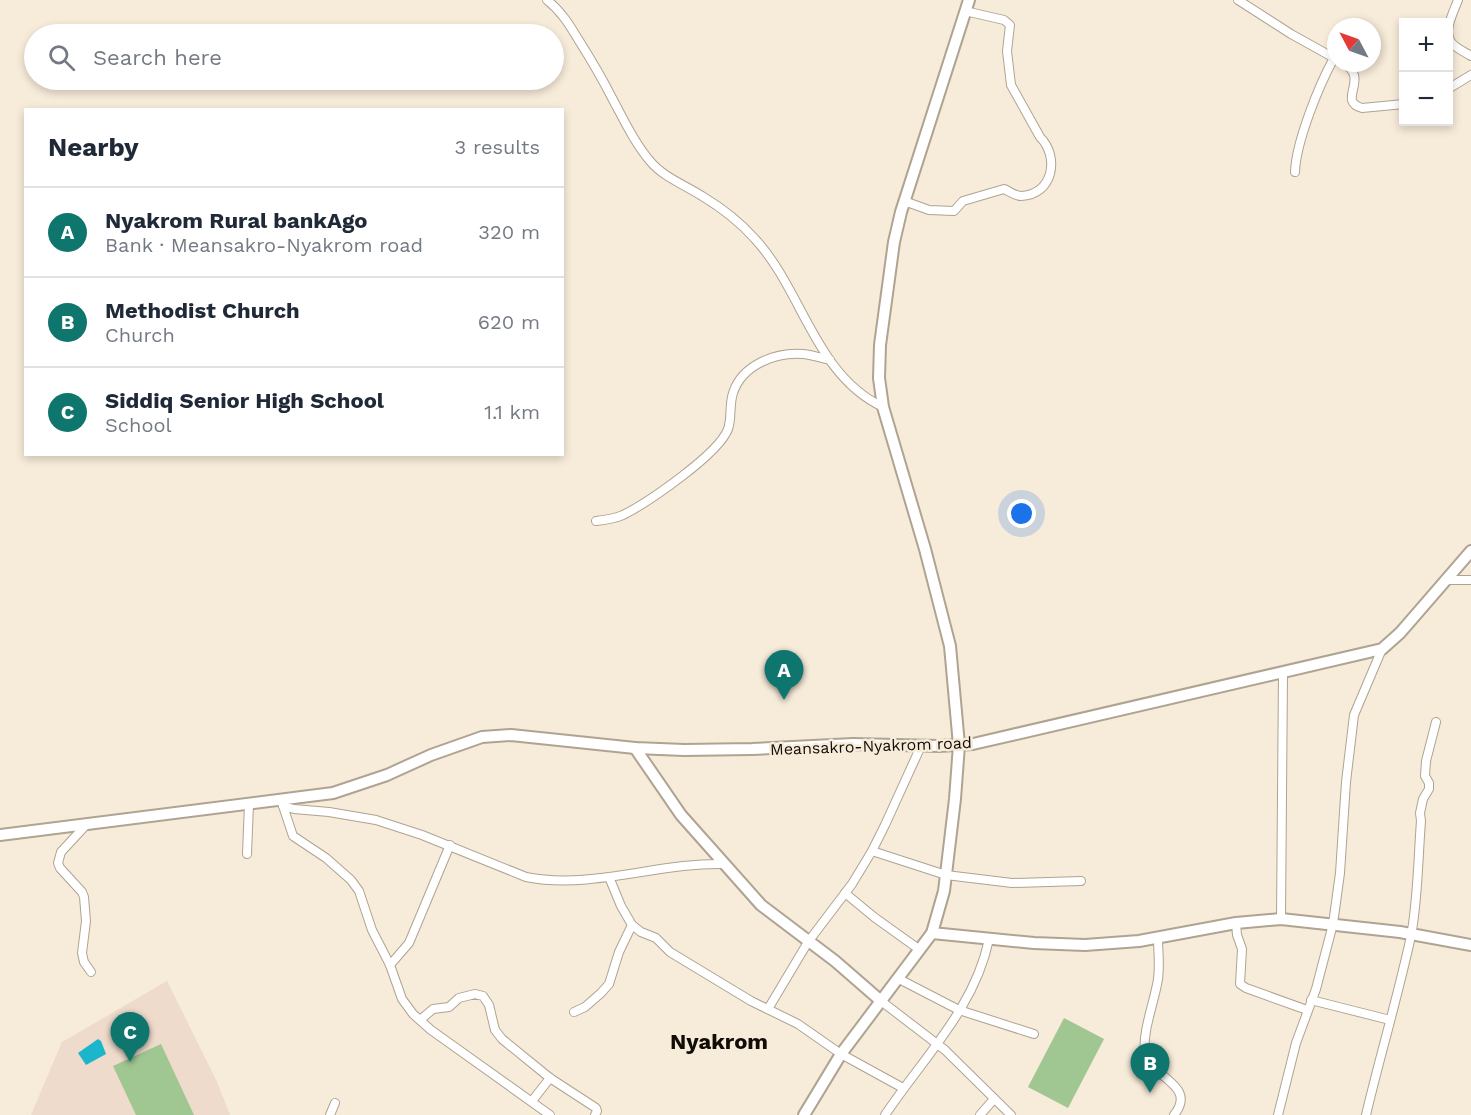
<!DOCTYPE html>
<html lang="en">
<head>
<meta charset="utf-8">
<style>
  body { margin:0; font-family:"Work Sans",sans-serif; background:#f2f2f3; color:#1f2937 }
  .controls { position:absolute; right:18px; top:18px; display:grid; overflow:hidden; border-radius:0px; box-shadow:0 3px 9px #0003 }
  .controls button { width:54px; height:54px; display:grid; place-items:center; padding:0; border:0; border-bottom:2px solid #e0e1e3; background:#fff; color:#1f2937; font:30px sans-serif }
  .compass { position:absolute; left:1327px; top:18px; width:54px; height:54px; border-radius:50%; background:#fff; box-shadow:0 3px 9px #0003; rotate:311deg }
  .you { position:absolute; left:1022px; top:514px; width:21px; height:21px; margin:-15px; border:4px solid #fff; border-radius:50%; background:#1a73e8; box-shadow:0 0 0 9px #1a73e833 }
  .badge { display:grid; place-items:center; width:39px; height:39px; border-radius:50%; background:#0f766e; color:#fff; font-size:20px; font-weight:700 }
  .pin { position:absolute; translate:-50% -50px; filter:drop-shadow(0 2px 3px #0008) }
  .pin::after { content:''; position:absolute; top:32px; width:21px; height:18px; background:inherit; clip-path:polygon(0 0,100% 0,50% 100%) }
  .list { margin:0; padding:0; list-style:none }
  h2 { display:flex; justify-content:space-between; align-items:center; height:78px; margin:0; padding:0 24px; font-size:26px }
  h2 small { font-size:20px; font-weight:400; color:#747a83 }
  .list li { display:grid; grid-template-columns:39px 1fr auto; gap:18px; align-items:center; box-sizing:border-box; height:90px; padding:0 24px; border-top:2px solid #e0e1e3 }
  .list b { display:block; font-size:22px; white-space:nowrap }
  .list p { margin:0; font-size:20px; white-space:nowrap; color:#747a83 }
  .list em { font-size:20px; font-style:normal; color:#747a83 }
  .icon { flex:none; width:33px; height:33px; fill:none; stroke:currentColor; stroke-width:2; stroke-linecap:round; stroke-linejoin:round }
  .map { position:relative; flex:none; width:1471px; height:1115px; overflow:hidden }
  .search { position:absolute; background:#fff; box-shadow:0 3px 9px #0003; left:24px; top:24px; width:540px; height:66px; display:flex; align-items:center; gap:15px; box-sizing:border-box; padding:0 21px; border-radius:33px; color:#747a83; font-size:22px }
  .panel { position:absolute; background:#fff; box-shadow:0 3px 9px #0003; left:24px; top:108px; width:540px; height:348px; border-radius:0px }
  .map>svg:first-child { display:block }
  .education { fill:#eedbcc }
  .green { fill:#a0c691 }
  .water { fill:#1bb6cb }
  .lines { fill:none; stroke-linecap:round; stroke-linejoin:round }
  .street-casing { stroke:#afa392; stroke-width:10 }
  .secondary-casing { stroke:#afa392; stroke-width:14 }
  .street { stroke:#fff; stroke-width:8 }
  .secondary { stroke:#fff; stroke-width:10 }
  .labels { text-anchor:middle; dominant-baseline:central; stroke-width:5; stroke-linejoin:round; paint-order:stroke }
  .street-label { font-size:16px; fill:#100c06; stroke:#f7ebd9 }
  .district-label { font-size:22px; font-weight:bold; fill:#100c06; stroke:#f7ebd9 }
</style>
</head>
<body>
<div class="map">
<svg width="1471" height="1115" viewBox="0 0 1471 1115">
  <rect width="100%" height="100%" fill="#f7ebd9"/>
  <polygon class="education" points="167,981 217,1082 230,1115 31,1115 62,1042"/>
  <g class="green">
    <polygon points="1064,1018 1104,1039 1068,1108 1028,1087"/>
    <polygon points="161,1044 194,1115 136,1115 113,1066"/>
  </g>
  <polygon class="water" points="98,1039 101,1041 106,1054 86,1065 78,1053"/>
  <g class="lines">
    <defs>
      <g id="street">
        <path d="M 547,0 C 561,11 569,24 578,39 C 590,58 602,78 612,98 C 624,120 634,142 650,161 C 663,177 685,185 702,196 C 722,208 740,222 755,239 C 803,291 815,375 883,407"/>
        <polyline points="1238,0 1291,34 1336,59"/>
        <path d="M 1458,0 C 1454,11 1443,31 1451,42 C 1455,48 1465,52 1471,56"/>
        <path d="M 1343,63 C 1371,78 1336,101 1362,108 L 1404,104"/>
        <polyline points="1448,89 1471,75"/>
        <path d="M 1295,172 C 1296,142 1319,85 1334,58"/>
        <path d="M 904,201 L 929,210 L 954,211 L 963,201 L 1004,189 C 1009,191 1015,196 1021,196 C 1053,195 1060,157 1040,137 L 1011,85 L 1007,51 L 1010,25 L 1004,20 L 965,11"/>
        <path d="M 596,521 C 605,520 614,519 623,515 C 647,503 719,454 728,429 C 732,418 729,405 733,393 C 742,365 775,352 803,354 C 812,355 822,358 830,360"/>
        <polyline points="1445,580 1471,580"/>
        <path d="M 281,800 L 283,806 L 294,809 L 329,812 L 376,820 L 422,835 L 526,877 C 592,890 659,862 725,864"/>
        <polyline points="283,806 293,836 326,858 351,880 359,891 372,930 390,965 402,999 413,1014 431,1030 550,1115"/>
        <polyline points="86,825 61,852 58,863 60,868 82,892 84,897 86,921 82,953 84,962 91,972"/>
        <polyline points="872,851 946,875 1012,883 1081,881"/>
        <polyline points="247,854 249,804"/>
        <polyline points="609,877 621,906 632,925 641,932 656,938 670,952 751,1001 798,1024 841,1054 903,1088"/>
        <polyline points="845,893 874,917 920,950"/>
        <polyline points="1281,919 1283,672"/>
        <polyline points="1236,923 1237,935 1242,949 1240,984 1246,988 1307,1010"/>
        <path d="M 1158,937 C 1158,951 1160,965 1158,979 C 1155,1000 1142,1032 1145,1052 C 1147,1076 1199,1084 1174,1115"/>
        <polyline points="390,965 409,943 450,845"/>
        <polyline points="899,979 959,1010 1034,1034"/>
        <polyline points="1311,1000 1390,1020"/>
        <polyline points="881,1001 945,1050 1011,1115"/>
        <polyline points="768,1009 808,942 852,884 872,851 885,825 921,746"/>
        <polyline points="574,1012 585,1007 601,993 609,984 619,952 632,925"/>
        <polyline points="420,1020 433,1009 449,1007 459,998 475,994 483,996 489,1005 495,1030 502,1039 550,1078 596,1108 597,1111 595,1115"/>
        <polyline points="532,1101 550,1078"/>
        <polyline points="330,1115 335,1103"/>
        <path d="M 885,1115 C 923,1058 975,1008 989,939"/>
        <polyline points="980,1115 994,1099"/>
        <polyline points="1278,1115 1296,1043 1316,989 1333,924 1340,873 1346,782 1354,715 1382,649"/>
        <path d="M 1366,1115 C 1380,1056 1398,996 1411,936 C 1418,899 1418,859 1421,821 L 1420,813 L 1423,799 L 1429,789 L 1429,783 L 1425,776 L 1426,761 L 1436,722"/>
      </g>
      <g id="secondary">
        <polyline points="635,748 681,815 761,905 835,961 881,1001"/>
        <polyline points="0,835 333,793 387,775 431,755 482,737 511,735 635,748 684,750 752,749 853,744 939,746 973,744 1382,649 1400,633 1471,551"/>
        <polyline points="932,933 1034,943 1085,945 1139,941 1236,923 1281,919 1400,932 1471,945"/>
        <polyline points="804,1115 841,1054 932,933 944,891 955,799 959,745 950,646 925,549 883,407 879,378 880,345 894,242 901,212 969,0"/>
      </g>
    </defs>
    <use href="#street" class="street-casing"/>
    <use href="#secondary" class="secondary-casing"/>
    <use href="#street" class="street"/>
    <use href="#secondary" class="secondary"/>
  </g>
  <g class="labels">
    <g class="street-label">
      <text transform="translate(871 746) rotate(-2)">Meansakro-Nyakrom road</text>
    </g>
    <g class="district-label">
      <text x="719" y="1041">Nyakrom</text>
    </g>
  </g>
</svg>
<div class="controls">
<button>+</button>
<button>−</button>
</div>
<svg class="compass" viewBox="-18 -18 36 36"><path d="M0-13l5 13h-10z" fill="#e53935"/><path d="M0 13l5-13h-10z" fill="#747a83"/></svg>
<div class="you"></div>
<div class="pin badge" style="left:784px;top:700px">A</div>
<div class="pin badge" style="left:1150px;top:1093px">B</div>
<div class="pin badge" style="left:130px;top:1062px">C</div>
<div class="search"><svg class="icon" aria-label="search" viewBox="0 0 24 24"><circle cx="10" cy="10" r="6"/><path d="M15 15l6 6"/></svg>Search here</div>
<section class="panel">
<h2>Nearby<small>3 results</small></h2>
<ul class="list">
<li><span class="badge">A</span><div><b>Nyakrom Rural bankAgo</b><p>Bank · Meansakro-Nyakrom road</p></div><em>320 m</em></li>
<li><span class="badge">B</span><div><b>Methodist Church</b><p>Church</p></div><em>620 m</em></li>
<li><span class="badge">C</span><div><b>Siddiq Senior High School</b><p>School</p></div><em>1.1 km</em></li>
</ul>
</section>
</div>
</body>
</html>
